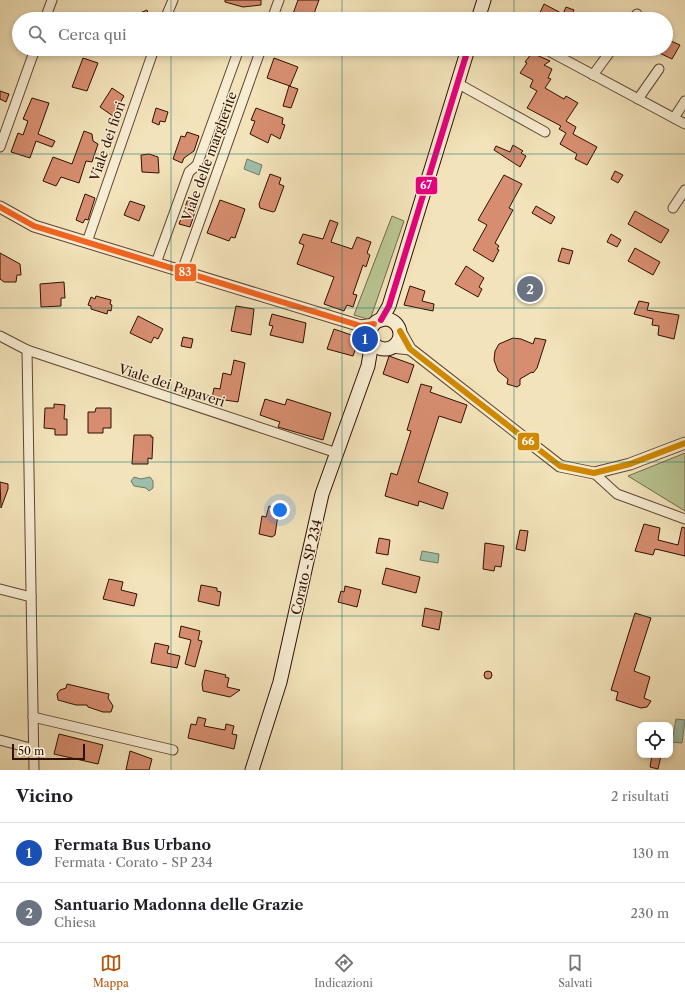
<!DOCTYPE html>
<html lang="it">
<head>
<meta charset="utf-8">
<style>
  body { margin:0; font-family:"Libre Caslon Text",serif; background:#f2f2f2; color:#202124 }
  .controls { position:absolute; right:12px; bottom:12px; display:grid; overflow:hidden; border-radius:8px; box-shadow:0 2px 6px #0003 }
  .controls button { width:36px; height:36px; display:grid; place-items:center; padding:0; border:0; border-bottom:1px solid #e0e0e0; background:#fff; color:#202124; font:20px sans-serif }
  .scale { position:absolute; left:12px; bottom:10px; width:73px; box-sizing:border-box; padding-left:4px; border:2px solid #310f02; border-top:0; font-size:11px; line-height:14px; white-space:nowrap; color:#310f02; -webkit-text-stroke:3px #f7edd2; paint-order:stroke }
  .you { position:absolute; left:280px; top:510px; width:14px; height:14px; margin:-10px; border:3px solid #fff; border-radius:50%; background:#1a73e8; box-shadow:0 0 0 6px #1a73e833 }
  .badge { display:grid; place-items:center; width:26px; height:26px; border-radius:50%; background:#b45309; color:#fff; font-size:13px; font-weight:700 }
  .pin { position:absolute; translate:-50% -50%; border:2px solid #fff; box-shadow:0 1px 4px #0006 }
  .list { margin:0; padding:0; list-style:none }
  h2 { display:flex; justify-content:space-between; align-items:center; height:52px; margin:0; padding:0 16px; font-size:17px }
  h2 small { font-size:13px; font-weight:400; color:#757577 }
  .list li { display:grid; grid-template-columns:26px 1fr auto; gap:12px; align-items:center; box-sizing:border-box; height:60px; padding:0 16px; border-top:1px solid #e0e0e0 }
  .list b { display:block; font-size:15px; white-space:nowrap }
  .list p { margin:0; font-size:13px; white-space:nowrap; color:#757577 }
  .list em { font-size:13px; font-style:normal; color:#757577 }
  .icon { flex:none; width:22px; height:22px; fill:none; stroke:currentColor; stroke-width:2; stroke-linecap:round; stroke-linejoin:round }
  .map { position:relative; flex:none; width:685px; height:770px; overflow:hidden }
  .search { position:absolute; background:#fff; box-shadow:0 2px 6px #0003; left:12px; right:12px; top:12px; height:44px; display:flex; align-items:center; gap:10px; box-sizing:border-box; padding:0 14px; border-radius:22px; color:#757577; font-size:15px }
  .sheet { height:172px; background:#fff }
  nav { display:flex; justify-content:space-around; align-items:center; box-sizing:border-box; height:56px; border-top:1px solid #e0e0e0; background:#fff; font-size:11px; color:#757577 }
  nav a { display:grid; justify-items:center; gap:2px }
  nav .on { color:#b45309 }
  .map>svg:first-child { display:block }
  .green { fill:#b8c492; stroke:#746a4a }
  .water { fill:#9dbfaa; stroke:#727967 }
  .building { fill:#d78e70; stroke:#310f02 }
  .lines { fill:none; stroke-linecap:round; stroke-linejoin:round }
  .minor-casing { stroke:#624430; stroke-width:11 }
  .tertiary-casing { stroke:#624430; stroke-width:13 }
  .secondary-casing { stroke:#310f02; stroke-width:15 }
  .minor { stroke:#f7edd2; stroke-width:9 }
  .tertiary { stroke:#f7edd2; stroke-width:11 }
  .secondary { stroke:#f7edd2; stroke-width:13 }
  .bus-1-casing { stroke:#f7edd2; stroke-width:9 }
  .bus-2-casing { stroke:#f7edd2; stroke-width:9 }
  .bus-3-casing { stroke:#f7edd2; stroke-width:9 }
  .bus-1 { stroke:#f26522; stroke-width:6 }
  .bus-2 { stroke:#e5007d; stroke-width:6 }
  .bus-3 { stroke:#cf8800; stroke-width:6 }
  .grid { fill:none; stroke:#0f766e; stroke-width:1; stroke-opacity:0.55 }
  .labels { text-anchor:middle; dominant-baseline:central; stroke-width:3; stroke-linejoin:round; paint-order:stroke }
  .street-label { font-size:13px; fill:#310f02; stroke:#f7edd2 }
  .line-badge { stroke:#f7edd2; stroke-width:1.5 }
  .badge-label { font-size:11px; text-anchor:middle; font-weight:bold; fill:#fff }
</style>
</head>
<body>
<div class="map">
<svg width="685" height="770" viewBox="0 0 685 770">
  <rect width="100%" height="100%" fill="#f3e3ba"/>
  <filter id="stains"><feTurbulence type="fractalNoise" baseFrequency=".005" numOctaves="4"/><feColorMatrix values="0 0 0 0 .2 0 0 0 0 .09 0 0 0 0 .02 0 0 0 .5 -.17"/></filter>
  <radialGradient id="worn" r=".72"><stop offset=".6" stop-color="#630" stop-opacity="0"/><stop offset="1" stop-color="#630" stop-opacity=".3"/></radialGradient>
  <g class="green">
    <polygon points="392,216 404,221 370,320 354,315"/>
    <polygon points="685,453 685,511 628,476"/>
  </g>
  <g class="water">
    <polygon points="247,159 262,165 259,175 244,169"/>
    <polygon points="134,477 141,479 150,477 153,481 153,488 149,491 146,488 134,486 131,481"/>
    <polygon points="422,551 439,554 438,563 420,560"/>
    <polygon points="676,719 685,720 682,743 672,742"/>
  </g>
  <g class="building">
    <polygon points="225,0 261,0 261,5 243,7 225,2"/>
    <polygon points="298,0 319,0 312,19 291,19"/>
    <polygon points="544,4 563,14 566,7 574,10 570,18 573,19 537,19"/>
    <polygon points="147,10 150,19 126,19"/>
    <polygon points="666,39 680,45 672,59 651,49 666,49"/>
    <polygon points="532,53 550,61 544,65 552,69 548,78 551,79 545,88 564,99 566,96 578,103 566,121 576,127 573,134 597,147 587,165 575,159 577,154 560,144 566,133 559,129 561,126 527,108 537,91 530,87 533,80 520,73 527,63 525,62"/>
    <polygon points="83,58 98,63 87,91 72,87"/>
    <polygon points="274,58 298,67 290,86 267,78"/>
    <polygon points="289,86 298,89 291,108 283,106"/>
    <polygon points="112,88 124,96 113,116 100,107"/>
    <polygon points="0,91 9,94 6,102 0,99"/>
    <polygon points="32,98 49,103 38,134 55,141 52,147 36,141 30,158 11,152 18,133 23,135 28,121 23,119"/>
    <polygon points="156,108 168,112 165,122 160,121 159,125 152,122"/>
    <polygon points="256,108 283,118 282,124 285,125 280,139 271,134 268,143 250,134 255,121 251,120"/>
    <polygon points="84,131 92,134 93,141 98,144 92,162 86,161 79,183 61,177 56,186 43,181 53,157 72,164"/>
    <polygon points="187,132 199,136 194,151 184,158 182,163 173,159 181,136 185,137"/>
    <polygon points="513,145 523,151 521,153 526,156 520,167 494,150 496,146 510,152"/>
    <polygon points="149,154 158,157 159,173 142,172 141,155"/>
    <polygon points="615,171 623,175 618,183 611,179"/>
    <polygon points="270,174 281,178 279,184 284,186 275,211 273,212 260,208 259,204"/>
    <polygon points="504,175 522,184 509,208 513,210 495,243 499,246 497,249 499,250 493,262 473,250 487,225 478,220"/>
    <polygon points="85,194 95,198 88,220 85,219 83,223 76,220"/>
    <polygon points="189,196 199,200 190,227 179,224"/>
    <polygon points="220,200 245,209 235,238 231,237 229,241 207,233"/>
    <polygon points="130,201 145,206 139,221 124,215"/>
    <polygon points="536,206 555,217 551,224 532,213"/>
    <polygon points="635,211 669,230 661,243 628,224"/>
    <polygon points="330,220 338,223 331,242 352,249 357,237 371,242 367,253 370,255 366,267 363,265 353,294 357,295 353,307 347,305 344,311 324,304 334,277 297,264 304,245 299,243 303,234 323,239"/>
    <polygon points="611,234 621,240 617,247 607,242"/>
    <polygon points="562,248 573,251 569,264 558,261"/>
    <polygon points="635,248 660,262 653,275 628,261"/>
    <polygon points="0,253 20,264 21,275 17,275 16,282 4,282 0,279"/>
    <polygon points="466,266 484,278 479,287 482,289 478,297 455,284"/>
    <polygon points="64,282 65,298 61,298 61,306 41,307 40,284"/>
    <polygon points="410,286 425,291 422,301 434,304 433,311 404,305"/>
    <polygon points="96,296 111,300 110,304 112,305 111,311 108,310 107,314 91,309 91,306 88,305 91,297 95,299"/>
    <polygon points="639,301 649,303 647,310 679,315 674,339 658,335 659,326 652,325 653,319 634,314"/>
    <polygon points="236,306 254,309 251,335 231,331"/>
    <polygon points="272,314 306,323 303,343 270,335 273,326 269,325"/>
    <polygon points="138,316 163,329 158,339 154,337 151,343 130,333"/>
    <polygon points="334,329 357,337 356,341 358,342 353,356 327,349"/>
    <polygon points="183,337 193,339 191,348 181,346"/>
    <polygon points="513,338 521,339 533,344 535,338 546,340 537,368 533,373 532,372 520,379 520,385 517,387 507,384 508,379 498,371 494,360 495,351 499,344"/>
    <polygon points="389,356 414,365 408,383 383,374"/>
    <polygon points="234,360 245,363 238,402 212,398 214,388 220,389 223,373 231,375"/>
    <polygon points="421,384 432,387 430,392 467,405 461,423 439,416 418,482 448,493 443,509 419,501 418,506 385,496 391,473 397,475 411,431 407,430"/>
    <polygon points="265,399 285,405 287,399 331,413 323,440 278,427 280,422 260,415"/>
    <polygon points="54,404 65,405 64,419 67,419 67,435 55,435 55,429 44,428 45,408 54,408"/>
    <polygon points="96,408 111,408 111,428 103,428 103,433 88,433 88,412 95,412"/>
    <polygon points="134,435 151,435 151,437 153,437 152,459 148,458 148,464 132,464"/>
    <polygon points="0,482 8,484 8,489 1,508"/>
    <polygon points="269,506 279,508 275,535 272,537 259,534 262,516 266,517"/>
    <polygon points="644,524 660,528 658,540 678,545 682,527 685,528 685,556 660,550 655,549 653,555 635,551"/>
    <polygon points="520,530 528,531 525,551 516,549"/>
    <polygon points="379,538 390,540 388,555 376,553"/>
    <polygon points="485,543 504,546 501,567 495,566 494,571 483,569"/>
    <polygon points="386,568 420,577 416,593 382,584"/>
    <polygon points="109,579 123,582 121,590 137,594 134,606 103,599"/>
    <polygon points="201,585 217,588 217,591 221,592 219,606 198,601"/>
    <polygon points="345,586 361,590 357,607 338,602 341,591 344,592"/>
    <polygon points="425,608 442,612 439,630 422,626"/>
    <polygon points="635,613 651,618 634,671 650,677 644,698 651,701 647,707 641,708 616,700 618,692 611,690"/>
    <polygon points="181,626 200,631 198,640 202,641 195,667 185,664 191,640 179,637"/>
    <polygon points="155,643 169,646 167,653 180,656 177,668 151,663"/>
    <polygon points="205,670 226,675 225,677 229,678 227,687 240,690 230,697 203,691 202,684"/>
    <circle cx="488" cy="675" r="4"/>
    <polygon points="67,684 109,694 108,698 113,706 111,712 103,712 88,707 87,705 76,705 58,700 57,694 60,690 66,688"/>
    <polygon points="198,717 206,719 204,726 225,730 226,724 234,726 232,734 237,735 234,749 188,738 191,724 196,725"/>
    <polygon points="59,734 103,745 98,764 54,754"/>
    <polygon points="130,751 152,759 149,770 126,770"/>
    <polygon points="652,755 661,756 658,769 650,767"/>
  </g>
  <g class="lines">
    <defs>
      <g id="minor">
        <polyline points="45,19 52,0"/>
        <polyline points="165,19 173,0"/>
        <polyline points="272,19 279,0"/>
        <polyline points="633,19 637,14"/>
        <polyline points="545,49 685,124"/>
        <polyline points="593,75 612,49"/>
        <polyline points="457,83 545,132"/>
        <polyline points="638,99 659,69"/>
        <polyline points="674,118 685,101"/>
        <polyline points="0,147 35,49"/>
        <polyline points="673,208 685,190"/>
        <polyline points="87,242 154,49"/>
        <polyline points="156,263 189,172 197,165 239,49"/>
        <polyline points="182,271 261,49"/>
        <polyline points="0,336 27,350 337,453"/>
        <polyline points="27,350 34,770"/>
        <polyline points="594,473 617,494 685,519"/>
        <polyline points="0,589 31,597"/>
        <polyline points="33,717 173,750"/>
        <polyline points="0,740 34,749"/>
      </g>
      <g id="tertiary">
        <polyline points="0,207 34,226 361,326 374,324"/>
        <polyline points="361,326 370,335"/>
        <polyline points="400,331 410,349 560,466 594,473 630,464 685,443"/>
        <polyline points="392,347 410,349"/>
      </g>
      <g id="secondary">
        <polyline points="478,19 484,0"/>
        <circle cx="385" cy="334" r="15"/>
        <polyline points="381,320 389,306 468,49"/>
        <polyline points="252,770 280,682 322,494 368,366 372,342"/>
      </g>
    </defs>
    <use href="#minor" class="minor-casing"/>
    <use href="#tertiary" class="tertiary-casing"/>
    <use href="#secondary" class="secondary-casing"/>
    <use href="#minor" class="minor"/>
    <use href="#tertiary" class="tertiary"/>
    <use href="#secondary" class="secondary"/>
    <defs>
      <polyline id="bus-1" points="0,207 34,226 361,326 374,324"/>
      <polyline id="bus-2" points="381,320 389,306 468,49"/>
      <polyline id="bus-3" points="400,331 410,349 560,466 594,473 630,464 685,443"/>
    </defs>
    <use href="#bus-1" class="bus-1-casing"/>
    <use href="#bus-2" class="bus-2-casing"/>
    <use href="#bus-3" class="bus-3-casing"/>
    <use href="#bus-1" class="bus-1"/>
    <use href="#bus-2" class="bus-2"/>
    <use href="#bus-3" class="bus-3"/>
  </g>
  <path class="grid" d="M 171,0 L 171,19M 342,0 L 342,19M 514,0 L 514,19M 171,49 L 171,770M 342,49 L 342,770M 514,49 L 514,770M 0,154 L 685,154M 0,308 L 685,308M 0,462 L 685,462M 0,616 L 685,616"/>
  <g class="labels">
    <g class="street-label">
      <text transform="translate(107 141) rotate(-71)">Viale dei fiori</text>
      <text transform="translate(209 156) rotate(-70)">Viale delle margherite</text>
      <text transform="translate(172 385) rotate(18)">Viale dei Papaveri</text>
      <text transform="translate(306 567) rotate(-77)">Corato - SP 234</text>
    </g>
  </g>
  <g class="line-badge">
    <rect x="415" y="176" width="23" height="19" rx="4" fill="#e5007d"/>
    <rect x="174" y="263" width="23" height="19" rx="4" fill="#f26522"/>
    <rect x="517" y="432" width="23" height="19" rx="4" fill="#cf8800"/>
  </g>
  <g class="badge-label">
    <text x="426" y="189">67</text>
    <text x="185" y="276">83</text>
    <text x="528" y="445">66</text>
  </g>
  <rect width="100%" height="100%" filter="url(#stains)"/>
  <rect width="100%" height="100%" fill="url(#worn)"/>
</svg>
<div class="controls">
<button><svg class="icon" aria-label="locate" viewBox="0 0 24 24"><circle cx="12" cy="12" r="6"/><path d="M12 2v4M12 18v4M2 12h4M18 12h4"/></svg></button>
</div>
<div class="scale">50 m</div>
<div class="you"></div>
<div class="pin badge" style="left:365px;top:339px;background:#1a4fb4">1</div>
<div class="pin badge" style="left:530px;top:289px;background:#6b7280">2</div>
<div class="search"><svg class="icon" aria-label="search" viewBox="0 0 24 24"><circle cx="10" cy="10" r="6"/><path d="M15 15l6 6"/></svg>Cerca qui</div>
</div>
<section class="sheet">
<h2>Vicino<small>2 risultati</small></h2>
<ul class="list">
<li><span class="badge" style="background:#1a4fb4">1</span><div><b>Fermata Bus Urbano</b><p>Fermata · Corato - SP 234</p></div><em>130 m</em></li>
<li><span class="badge" style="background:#6b7280">2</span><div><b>Santuario Madonna delle Grazie</b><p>Chiesa</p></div><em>230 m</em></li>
</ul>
</section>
<nav>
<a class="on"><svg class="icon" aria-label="map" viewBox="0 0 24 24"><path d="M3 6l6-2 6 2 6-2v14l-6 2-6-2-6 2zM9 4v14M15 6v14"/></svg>Mappa</a>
<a><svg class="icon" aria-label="directions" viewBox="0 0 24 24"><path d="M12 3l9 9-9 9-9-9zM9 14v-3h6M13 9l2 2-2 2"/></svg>Indicazioni</a>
<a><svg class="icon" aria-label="saved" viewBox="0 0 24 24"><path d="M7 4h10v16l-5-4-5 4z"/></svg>Salvati</a>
</nav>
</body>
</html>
